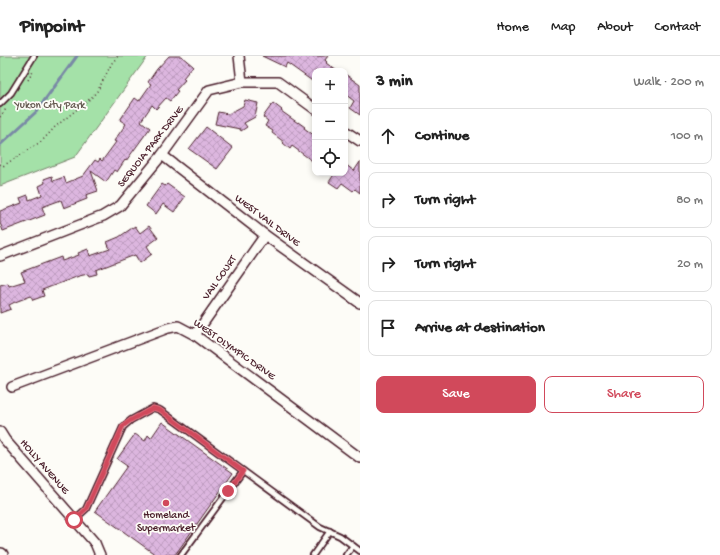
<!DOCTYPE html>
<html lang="en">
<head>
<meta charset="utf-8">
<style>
  body { margin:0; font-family:"Gochi Hand",sans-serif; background:#f6f6f6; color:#222 }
  .controls { position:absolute; right:12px; top:12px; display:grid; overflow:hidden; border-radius:8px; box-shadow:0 2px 6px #0003 }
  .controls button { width:36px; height:36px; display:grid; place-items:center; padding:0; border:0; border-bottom:1px solid #e0e0e0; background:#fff; color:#222; font:20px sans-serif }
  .stop { position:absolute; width:12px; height:12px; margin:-9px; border:3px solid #d1495b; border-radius:50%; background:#fff }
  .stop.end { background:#d1495b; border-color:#fff; box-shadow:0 1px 4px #0008 }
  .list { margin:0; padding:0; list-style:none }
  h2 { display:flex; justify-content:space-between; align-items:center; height:52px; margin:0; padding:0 16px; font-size:17px }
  h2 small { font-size:13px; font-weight:400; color:#767676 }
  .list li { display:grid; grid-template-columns:26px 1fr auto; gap:12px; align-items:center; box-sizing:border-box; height:56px; margin:0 8px 8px; padding:0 8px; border:1px solid #e0e0e0; border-radius:8px }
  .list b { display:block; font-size:15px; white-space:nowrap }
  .list em { font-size:13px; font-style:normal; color:#767676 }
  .actions { display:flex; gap:8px; padding:12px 16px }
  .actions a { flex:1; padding:9px 0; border:1px solid #d1495b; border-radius:8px; text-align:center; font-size:14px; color:#d1495b }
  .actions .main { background:#d1495b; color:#fff }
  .icon { flex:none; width:22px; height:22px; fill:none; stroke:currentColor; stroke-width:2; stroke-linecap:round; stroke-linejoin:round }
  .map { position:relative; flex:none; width:360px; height:499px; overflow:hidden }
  header { display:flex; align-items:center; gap:24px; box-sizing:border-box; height:56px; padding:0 20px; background:#fff; border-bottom:1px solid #e0e0e0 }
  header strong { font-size:19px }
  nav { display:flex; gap:22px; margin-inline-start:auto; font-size:14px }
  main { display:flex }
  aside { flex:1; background:#fff }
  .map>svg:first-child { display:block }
  .green { fill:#a4e1a8; stroke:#77806a }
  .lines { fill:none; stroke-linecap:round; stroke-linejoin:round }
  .stream { stroke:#7989a6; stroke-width:3 }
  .building { fill:url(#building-cross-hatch); stroke:#4a1f2b }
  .lane-casing { stroke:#4a1f2b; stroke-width:8 }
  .street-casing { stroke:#4a1f2b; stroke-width:12 }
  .secondary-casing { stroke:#4a1f2b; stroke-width:16 }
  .path { stroke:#4a1f2b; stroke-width:1.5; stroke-dasharray:1 3; stroke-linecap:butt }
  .lane { stroke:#fdfcf7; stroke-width:4.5 }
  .street { stroke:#fdfcf7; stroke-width:9 }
  .secondary { stroke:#fdfcf7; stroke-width:13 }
  .route { stroke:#d1495b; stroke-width:5 }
  .poi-dot { fill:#d1495b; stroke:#fdfcf7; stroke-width:1.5 }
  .labels { text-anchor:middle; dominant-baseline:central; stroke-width:3.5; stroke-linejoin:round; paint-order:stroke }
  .park-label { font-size:11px; fill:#655950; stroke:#fdfcf7 }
  .street-label { font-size:11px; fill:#4a1f2b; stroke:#fdfcf7 }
  .poi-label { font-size:11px; fill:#4a1f2b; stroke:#fdfcf7 }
</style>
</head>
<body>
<header>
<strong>Pinpoint</strong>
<nav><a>Home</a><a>Map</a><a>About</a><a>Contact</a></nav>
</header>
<main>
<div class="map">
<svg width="360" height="499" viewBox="0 0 360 499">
  <defs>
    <pattern id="building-cross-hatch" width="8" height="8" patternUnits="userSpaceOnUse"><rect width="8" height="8" fill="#dcb6df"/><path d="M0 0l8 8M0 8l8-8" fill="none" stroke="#be9cc0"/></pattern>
  </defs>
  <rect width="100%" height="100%" fill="#fdfcf7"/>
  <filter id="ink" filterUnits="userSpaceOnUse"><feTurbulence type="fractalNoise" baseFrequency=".025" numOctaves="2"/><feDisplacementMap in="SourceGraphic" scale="8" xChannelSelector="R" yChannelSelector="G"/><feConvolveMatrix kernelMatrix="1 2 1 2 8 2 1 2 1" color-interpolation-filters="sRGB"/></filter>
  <g filter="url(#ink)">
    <polygon class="green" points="0,0 148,0 75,101 0,130"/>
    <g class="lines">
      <polyline class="stream" points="0,89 36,56 77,0"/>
    </g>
    <g class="building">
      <polygon points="169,0 181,0 193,10 183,22 185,24 176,34 178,35 170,45 166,42 156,53 152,49 141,65 150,72 126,105 125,104 117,116 114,114 106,126 91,115 98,135 86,139 87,143 64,152 61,144 42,151 45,159 3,175 0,167 0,155 22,147 20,142 28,139 29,144 42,139 39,130 45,127 44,123 52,120 53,125 64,121 66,127 83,120 95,104 98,106 100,103 102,105 116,86 114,85 126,68 120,64 135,42 139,45 151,28 148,26 157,13"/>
      <polygon points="262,0 328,0 325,4 327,6 326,7 337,15 315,15 315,27 287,7 285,11"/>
      <polygon points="345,18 360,29 360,59 350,52 354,45 345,38"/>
      <polygon points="245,44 258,47 255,61 244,67 247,71 241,75 240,73 215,68 218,56 228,58 243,50"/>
      <polygon points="273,47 282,54 281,55 298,67 298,66 305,71 304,72 315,80 315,107 292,90 290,93 283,87 284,86 272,77 273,75 265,70 268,65 263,61"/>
      <polygon points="206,71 233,92 217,113 189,93"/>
      <polygon points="360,106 360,137 355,133 353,135 342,127 338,132 329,126 335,117 345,117 345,108 354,115"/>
      <polygon points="162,128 165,130 167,128 185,141 174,156 163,148 156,158 146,150"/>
      <polygon points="135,170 140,177 149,170 158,182 147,190 152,198 140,207 135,199 96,214 97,218 89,220 88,218 79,220 42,234 44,240 33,244 31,240 15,246 9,249 11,253 0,257 0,229 8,227 9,230 25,225 21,216 61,201 62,205 79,199 78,197 88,193 90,200 110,193 107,186 119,181"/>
      <polygon points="162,366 233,417 175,499 156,499 95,455 127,410 117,403 135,378 145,385 148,379 151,382"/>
    </g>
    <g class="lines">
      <defs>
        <g id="lane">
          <polyline points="0,48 11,37 34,0"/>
          <polyline points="74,464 86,453 123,371 131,364 153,352 160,354 320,471 340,480 360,495"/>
          <polyline points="181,499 243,415"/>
          <polyline points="313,499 330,475"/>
          <polyline points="346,499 353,490"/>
        </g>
        <g id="street">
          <polyline points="239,0 242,26"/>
          <polyline points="345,75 360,85"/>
          <polyline points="162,99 265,179 360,247"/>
          <polyline points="0,200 103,160 120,150 162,99 209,34 242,26 278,26 315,53"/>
          <polyline points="195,279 265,179"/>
          <polyline points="12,331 168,272 178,270 195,279 360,402"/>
          <polyline points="0,376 5,384 95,487 100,499"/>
        </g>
        <polyline id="secondary" points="0,499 1,499"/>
      </defs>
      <use href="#lane" class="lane-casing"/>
      <use href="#street" class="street-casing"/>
      <use href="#secondary" class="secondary-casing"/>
      <g class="path">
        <polyline points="28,24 34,14"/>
        <polyline points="0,61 6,53"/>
        <polyline points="0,108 3,110 42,85 55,71 91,42 98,34 112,7 118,0"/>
      </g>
      <use href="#lane" class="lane"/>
      <use href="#street" class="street"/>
      <use href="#secondary" class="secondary"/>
    </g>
  </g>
  <g class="lines" filter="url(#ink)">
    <polyline class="route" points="74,464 86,453 123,370 131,364 153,352 160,354 243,415 228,435"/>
  </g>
  <circle class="poi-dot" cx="166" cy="447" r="4"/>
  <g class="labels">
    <g class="park-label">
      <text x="50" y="50">Yukon City Park</text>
    </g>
    <g class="street-label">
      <text transform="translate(151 91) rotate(-52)">SEQUOIA PARK DRIVE</text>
      <text transform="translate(267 165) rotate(37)">WEST VAIL DRIVE</text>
      <text transform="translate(220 222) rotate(-55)">VAIL COURT</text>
      <text transform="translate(234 294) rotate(35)">WEST OLYMPIC DRIVE</text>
      <text transform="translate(44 411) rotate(49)">HOLLY AVENUE</text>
    </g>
    <g class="poi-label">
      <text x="166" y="460">Homeland<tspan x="166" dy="13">Supermarket</tspan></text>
    </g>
  </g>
</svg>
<div class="controls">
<button>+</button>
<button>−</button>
<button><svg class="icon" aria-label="locate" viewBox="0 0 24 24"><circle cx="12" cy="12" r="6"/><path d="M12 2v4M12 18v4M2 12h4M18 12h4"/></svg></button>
</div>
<div class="stop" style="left:74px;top:464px"></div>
<div class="stop end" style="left:228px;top:435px"></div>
</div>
<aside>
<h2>3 min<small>Walk · 200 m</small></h2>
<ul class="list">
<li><svg class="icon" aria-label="ahead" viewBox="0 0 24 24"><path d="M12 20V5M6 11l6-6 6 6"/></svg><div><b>Continue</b></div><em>100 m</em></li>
<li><svg class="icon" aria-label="right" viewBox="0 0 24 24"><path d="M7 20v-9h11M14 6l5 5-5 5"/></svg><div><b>Turn right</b></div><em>80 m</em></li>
<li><svg class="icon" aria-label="right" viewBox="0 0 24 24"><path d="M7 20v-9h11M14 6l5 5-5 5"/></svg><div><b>Turn right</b></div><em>20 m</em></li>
<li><svg class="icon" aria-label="arrive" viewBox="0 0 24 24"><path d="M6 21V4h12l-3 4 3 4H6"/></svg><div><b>Arrive at destination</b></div></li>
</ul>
<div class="actions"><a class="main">Save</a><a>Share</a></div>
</aside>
</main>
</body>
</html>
